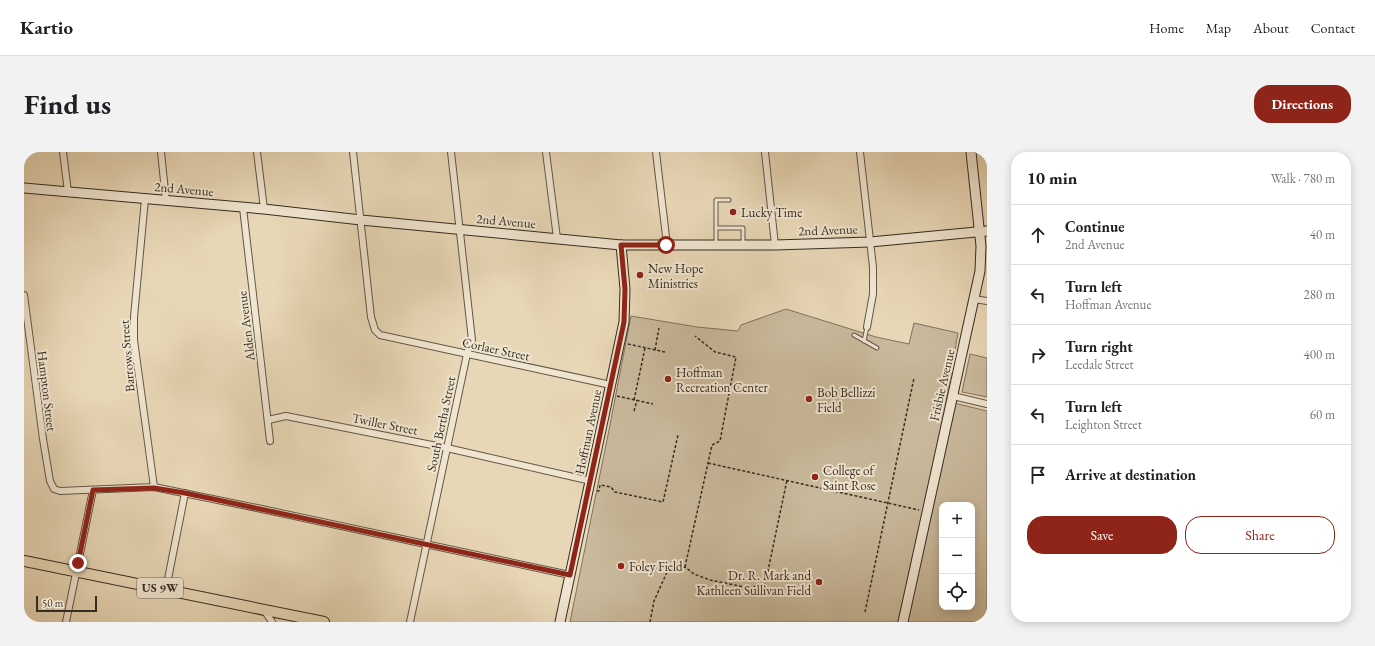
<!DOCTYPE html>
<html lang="en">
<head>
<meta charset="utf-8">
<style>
  body { margin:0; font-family:"EB Garamond",serif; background:#f2f2f2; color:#202124 }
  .controls { position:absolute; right:12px; bottom:12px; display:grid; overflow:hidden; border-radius:8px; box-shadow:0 2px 10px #0003 }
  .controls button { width:36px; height:36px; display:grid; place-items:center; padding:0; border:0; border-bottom:1px solid #e0e0e0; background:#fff; color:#202124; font:20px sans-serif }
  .scale { position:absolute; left:12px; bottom:10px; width:61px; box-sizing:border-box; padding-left:4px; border:2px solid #352c22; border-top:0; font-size:11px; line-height:14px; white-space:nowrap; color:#352c22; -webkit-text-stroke:3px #f0e5d0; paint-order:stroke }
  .stop { position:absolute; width:12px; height:12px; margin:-9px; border:3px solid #8f2418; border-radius:50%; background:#fff }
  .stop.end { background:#8f2418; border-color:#fff; box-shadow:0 1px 4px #0008 }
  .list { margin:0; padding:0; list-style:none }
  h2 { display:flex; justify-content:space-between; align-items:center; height:52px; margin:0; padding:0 16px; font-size:17px }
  h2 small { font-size:13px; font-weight:400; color:#757577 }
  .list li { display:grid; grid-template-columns:26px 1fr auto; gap:12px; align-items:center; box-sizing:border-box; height:60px; padding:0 16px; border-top:1px solid #e0e0e0 }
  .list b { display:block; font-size:15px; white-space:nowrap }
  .list p { margin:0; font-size:13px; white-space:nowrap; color:#757577 }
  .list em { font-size:13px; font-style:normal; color:#757577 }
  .actions { display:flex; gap:8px; padding:12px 16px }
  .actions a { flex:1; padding:9px 0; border:1px solid #8f2418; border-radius:16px; text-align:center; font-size:14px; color:#8f2418 }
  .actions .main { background:#8f2418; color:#fff }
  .icon { flex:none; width:22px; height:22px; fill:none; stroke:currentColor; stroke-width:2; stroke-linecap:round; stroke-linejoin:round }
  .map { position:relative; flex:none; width:963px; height:470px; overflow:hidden; border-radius:16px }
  header { display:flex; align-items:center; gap:24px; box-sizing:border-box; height:56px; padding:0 20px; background:#fff; border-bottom:1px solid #e0e0e0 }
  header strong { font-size:19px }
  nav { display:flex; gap:22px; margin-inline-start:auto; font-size:14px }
  .intro { display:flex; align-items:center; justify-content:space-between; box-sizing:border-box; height:96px; padding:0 24px }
  h1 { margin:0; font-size:28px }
  .button { padding:10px 18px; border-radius:16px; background:#8f2418; color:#fff; font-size:14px; font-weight:700 }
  main { display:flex; gap:24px; padding:0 24px }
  aside { flex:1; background:#fff; border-radius:16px; box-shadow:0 2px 10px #0003 }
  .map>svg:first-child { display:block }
  .green { fill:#caba9d; stroke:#807360; fill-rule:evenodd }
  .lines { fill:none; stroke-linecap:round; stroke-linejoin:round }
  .lane-casing { stroke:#625747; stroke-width:5 }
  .street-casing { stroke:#625747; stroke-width:8 }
  .secondary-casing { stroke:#352c22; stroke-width:11 }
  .primary-casing { stroke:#352c22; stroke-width:12 }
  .path { stroke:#352c22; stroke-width:1.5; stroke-dasharray:3 2; stroke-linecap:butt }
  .lane { stroke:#f0e5d0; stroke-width:3 }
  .street { stroke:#f0e5d0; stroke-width:6 }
  .secondary { stroke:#f0e5d0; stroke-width:9 }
  .primary { stroke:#e8d7b6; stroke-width:10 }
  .route { stroke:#8f2418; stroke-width:5 }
  .poi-dot { fill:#8f2418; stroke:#f0e5d0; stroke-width:1.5 }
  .labels { text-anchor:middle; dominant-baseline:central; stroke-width:4; stroke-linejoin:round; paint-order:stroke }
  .shield { fill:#f0e5d0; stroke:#6d6456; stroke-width:1 }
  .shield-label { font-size:12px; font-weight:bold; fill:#352c22 }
  .street-label { font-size:13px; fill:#352c22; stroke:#f0e5d0 }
  .poi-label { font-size:13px; fill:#352c22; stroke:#f0e5d0; text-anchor:start }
</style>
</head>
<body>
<header>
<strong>Kartio</strong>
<nav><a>Home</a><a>Map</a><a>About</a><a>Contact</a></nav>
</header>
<div class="intro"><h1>Find us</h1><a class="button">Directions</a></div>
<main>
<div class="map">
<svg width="963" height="470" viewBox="0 0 963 470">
  <rect width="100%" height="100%" fill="#e8d7b6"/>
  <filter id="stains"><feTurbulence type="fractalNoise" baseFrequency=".005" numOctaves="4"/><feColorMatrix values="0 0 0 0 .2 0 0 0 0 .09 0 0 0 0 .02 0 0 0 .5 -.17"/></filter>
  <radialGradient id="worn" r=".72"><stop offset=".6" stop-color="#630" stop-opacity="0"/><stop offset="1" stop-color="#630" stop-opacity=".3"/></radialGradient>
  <g class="green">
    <path d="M 762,157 L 852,185 L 885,192 L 890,171 L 934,181 L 922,249 L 963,259 L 963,470 L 546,470 L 585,278 L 607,164 L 673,175 L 714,179 L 717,173 ZM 918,353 L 948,353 L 948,455 L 918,455 Z"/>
    <polygon points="946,202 963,206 963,245 938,240"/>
  </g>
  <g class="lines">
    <defs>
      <g id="lane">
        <polyline points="692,76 692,48 705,48"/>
        <polyline points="692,91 692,76 719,76 719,91"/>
        <polyline points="830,183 853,196"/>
        <polyline points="840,189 843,175"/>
      </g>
      <g id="street">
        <polyline points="39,0 44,40"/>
        <polyline points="137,0 142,49"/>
        <polyline points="233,0 240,57"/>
        <polyline points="329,0 347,165 351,178 356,183 587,233"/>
        <polyline points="522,0 533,86"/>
        <polyline points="632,0 643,93"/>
        <polyline points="741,0 751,93"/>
        <polyline points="836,0 849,115 849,142 843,175"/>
        <polyline points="121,47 110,165 110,188 130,335"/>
        <polyline points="219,56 246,289"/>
        <polyline points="0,143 19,287 26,329 30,337 36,339 130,335 233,356 546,423"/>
        <polyline points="950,147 963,149"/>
        <polyline points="929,244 963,252"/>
        <polyline points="244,268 262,264 423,296 567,329"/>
        <polyline points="142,437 161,341"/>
        <polyline points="240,458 248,470"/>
        <polyline points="42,470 69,338"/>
        <polyline points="386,470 443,202 448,188 427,0"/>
      </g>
      <g id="secondary">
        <polyline points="0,36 240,57 337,68 597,93 751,93 846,90 963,79"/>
        <polyline points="536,470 600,170 601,137 597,93"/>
        <polyline points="879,470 956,119 957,94 947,0"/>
      </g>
      <polyline id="primary" points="0,409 300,470"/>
    </defs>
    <use href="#lane" class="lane-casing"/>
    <use href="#street" class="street-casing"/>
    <use href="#secondary" class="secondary-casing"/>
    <use href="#primary" class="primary-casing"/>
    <g class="path">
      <polyline points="604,192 641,200"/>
      <polyline points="631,198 635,176"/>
      <polyline points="593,244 629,252"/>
      <polyline points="610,248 621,196"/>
      <polyline points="610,259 613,248"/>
      <polyline points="684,311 895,358"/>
      <polyline points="573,339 575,339 576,333 587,335 591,340 639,350 654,283"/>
      <polyline points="661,415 688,293 696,289 712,205 691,200 671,184"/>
      <polyline points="841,460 890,226"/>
      <polyline points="626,470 630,449 643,420 661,415 670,422 686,428 725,436 735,433 741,433 763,328"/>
    </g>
    <use href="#lane" class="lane"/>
    <use href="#street" class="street"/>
    <use href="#secondary" class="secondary"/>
    <use href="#primary" class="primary"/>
  </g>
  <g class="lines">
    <polyline class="route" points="54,411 69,338 130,336 161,341 546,423 600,170 601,137 597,93 642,93"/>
  </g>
  <g class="poi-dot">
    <circle cx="709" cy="60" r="4"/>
    <circle cx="616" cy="123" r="4"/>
    <circle cx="644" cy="227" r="4"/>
    <circle cx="785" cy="247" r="4"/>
    <circle cx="791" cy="325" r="4"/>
    <circle cx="597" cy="414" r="4"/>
    <circle cx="795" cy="430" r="4"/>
  </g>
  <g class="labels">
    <rect class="shield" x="113" y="426" width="46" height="20" rx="3"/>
    <g class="shield-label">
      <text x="136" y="436">US 9W</text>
    </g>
    <g class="street-label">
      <text transform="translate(160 37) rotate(5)">2nd Avenue</text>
      <text transform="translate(482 69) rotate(5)">2nd Avenue</text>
      <text transform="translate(804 78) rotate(-2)">2nd Avenue</text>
      <text transform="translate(222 174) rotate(-97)">Alden Avenue</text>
      <text transform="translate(472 197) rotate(12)">Corlaer Street</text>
      <text transform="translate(103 204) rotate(-95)">Barrows Street</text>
      <text transform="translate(918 233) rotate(-77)">Frisbie Avenue</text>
      <text transform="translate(23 239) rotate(83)">Hampton Street</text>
      <text transform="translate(361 272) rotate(11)">Twiller Street</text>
      <text transform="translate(417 272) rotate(-78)">South Bertha Street</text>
      <text transform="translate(564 280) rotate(-78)">Hoffman Avenue</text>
    </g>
    <g class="poi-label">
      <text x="717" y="60">Lucky Time</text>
      <text x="624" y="116">New Hope<tspan x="624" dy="15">Ministries</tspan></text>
      <text x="652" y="220">Hoffman<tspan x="652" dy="15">Recreation Center</tspan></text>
      <text x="793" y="240">Bob Bellizzi<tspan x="793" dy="15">Field</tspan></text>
      <text x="799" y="318">College of<tspan x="799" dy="15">Saint Rose</tspan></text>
      <text x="605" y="414">Foley Field</text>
      <text x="787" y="423" text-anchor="end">Dr. R. Mark and<tspan x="787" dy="15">Kathleen Sullivan Field</tspan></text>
    </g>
  </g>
  <rect width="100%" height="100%" filter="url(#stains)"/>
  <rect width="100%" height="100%" fill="url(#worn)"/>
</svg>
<div class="controls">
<button>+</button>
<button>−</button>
<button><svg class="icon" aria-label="locate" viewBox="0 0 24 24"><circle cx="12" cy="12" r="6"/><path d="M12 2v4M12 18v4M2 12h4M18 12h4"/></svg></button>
</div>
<div class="scale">50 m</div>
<div class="stop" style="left:642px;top:93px"></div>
<div class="stop end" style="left:54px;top:411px"></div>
</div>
<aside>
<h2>10 min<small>Walk · 780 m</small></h2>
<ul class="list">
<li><svg class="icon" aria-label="ahead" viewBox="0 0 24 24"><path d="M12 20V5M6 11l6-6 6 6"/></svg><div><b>Continue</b><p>2nd Avenue</p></div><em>40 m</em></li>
<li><svg class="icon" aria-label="left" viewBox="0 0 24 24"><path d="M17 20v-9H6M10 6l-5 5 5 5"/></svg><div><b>Turn left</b><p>Hoffman Avenue</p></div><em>280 m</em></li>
<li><svg class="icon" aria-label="right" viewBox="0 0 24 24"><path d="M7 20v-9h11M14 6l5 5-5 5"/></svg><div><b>Turn right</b><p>Leedale Street</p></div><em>400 m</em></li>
<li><svg class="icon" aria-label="left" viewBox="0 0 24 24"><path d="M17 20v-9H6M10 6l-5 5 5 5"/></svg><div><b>Turn left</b><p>Leighton Street</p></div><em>60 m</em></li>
<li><svg class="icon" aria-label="arrive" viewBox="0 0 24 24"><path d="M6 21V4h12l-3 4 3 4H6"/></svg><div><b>Arrive at destination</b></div></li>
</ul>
<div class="actions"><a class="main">Save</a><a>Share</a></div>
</aside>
</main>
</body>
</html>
